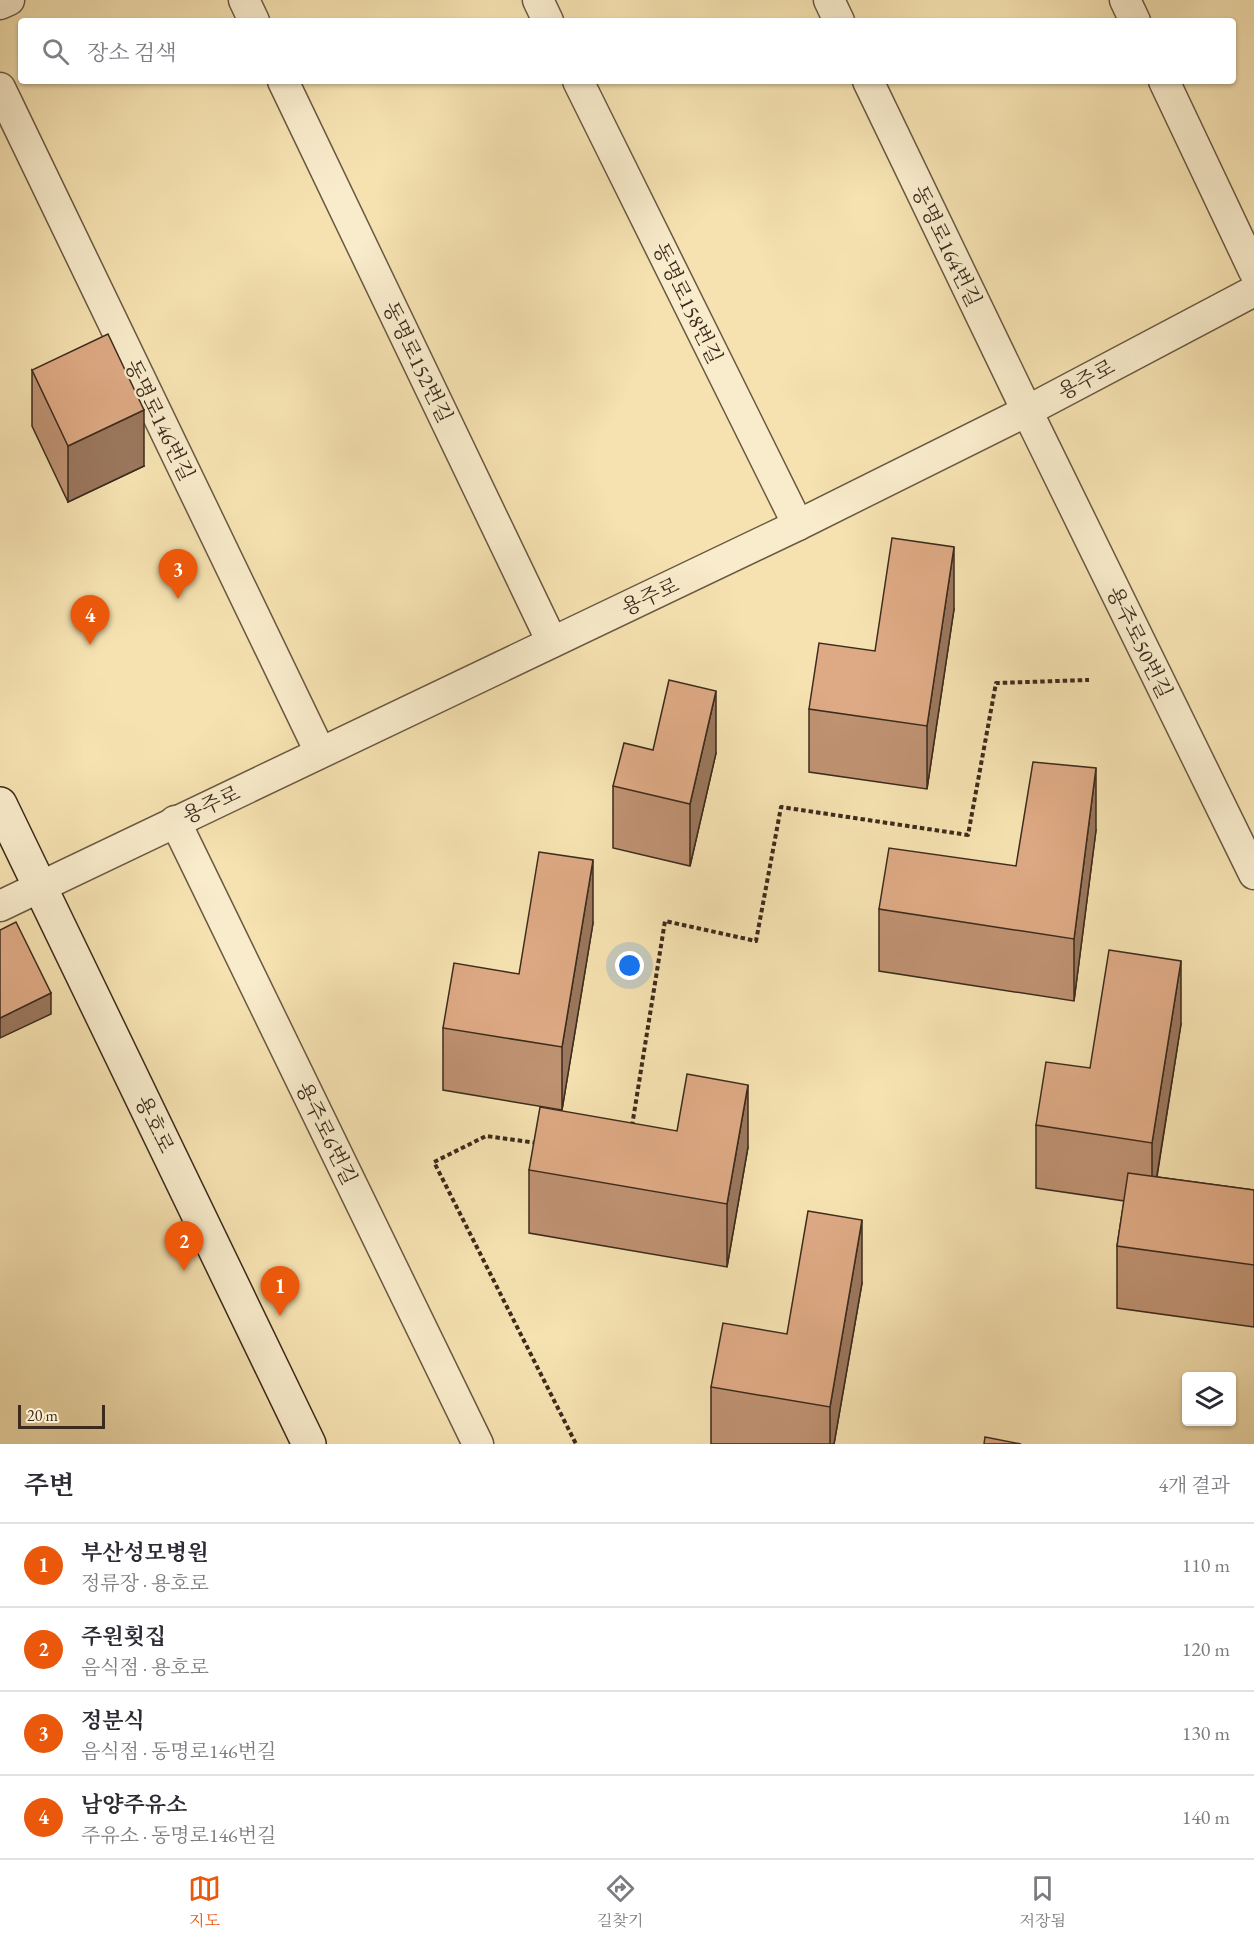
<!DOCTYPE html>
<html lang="ko">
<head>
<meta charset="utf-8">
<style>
  body { margin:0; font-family:"EB Garamond","Noto Serif KR",serif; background:#f7f7f7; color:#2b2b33 }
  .controls { position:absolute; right:18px; bottom:18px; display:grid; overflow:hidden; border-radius:6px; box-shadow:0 2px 4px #0004 }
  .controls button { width:54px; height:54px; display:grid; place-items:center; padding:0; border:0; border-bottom:2px solid #e1e1e2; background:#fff; color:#2b2b33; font:30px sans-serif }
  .scale { position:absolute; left:18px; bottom:15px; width:87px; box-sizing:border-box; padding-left:6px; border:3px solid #3c2b1d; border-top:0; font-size:16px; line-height:21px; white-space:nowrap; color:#3c2b1d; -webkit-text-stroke:4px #f9eccc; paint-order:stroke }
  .you { position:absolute; left:630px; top:966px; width:21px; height:21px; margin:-15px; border:4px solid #fff; border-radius:50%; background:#1a73e8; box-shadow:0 0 0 9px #1a73e833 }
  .badge { display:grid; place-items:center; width:39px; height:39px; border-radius:50%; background:#ea580c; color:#fff; font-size:20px; font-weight:700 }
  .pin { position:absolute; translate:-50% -50px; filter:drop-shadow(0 2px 3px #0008) }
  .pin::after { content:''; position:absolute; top:32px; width:21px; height:18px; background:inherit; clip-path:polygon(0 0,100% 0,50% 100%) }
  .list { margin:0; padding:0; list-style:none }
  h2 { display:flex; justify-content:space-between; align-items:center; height:78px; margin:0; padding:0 24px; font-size:26px }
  h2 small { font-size:20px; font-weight:400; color:#7c7c81 }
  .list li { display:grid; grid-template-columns:39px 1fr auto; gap:18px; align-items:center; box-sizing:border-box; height:84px; padding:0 24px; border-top:2px solid #e1e1e2 }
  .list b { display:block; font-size:22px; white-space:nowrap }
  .list p { margin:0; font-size:20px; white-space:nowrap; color:#7c7c81 }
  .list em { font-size:20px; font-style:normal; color:#7c7c81 }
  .icon { flex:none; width:33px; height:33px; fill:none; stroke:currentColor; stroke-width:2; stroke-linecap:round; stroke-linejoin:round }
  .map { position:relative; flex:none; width:1254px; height:1444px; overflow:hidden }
  .search { position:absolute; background:#fff; box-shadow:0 2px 4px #0004; left:18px; right:18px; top:18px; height:66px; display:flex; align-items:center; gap:15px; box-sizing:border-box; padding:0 21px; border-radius:6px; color:#7c7c81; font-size:22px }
  .sheet { height:414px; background:#fff }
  nav { display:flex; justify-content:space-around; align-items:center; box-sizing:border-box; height:84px; border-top:2px solid #e1e1e2; background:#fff; font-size:16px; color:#7c7c81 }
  nav a { display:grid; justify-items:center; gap:3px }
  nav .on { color:#ea580c }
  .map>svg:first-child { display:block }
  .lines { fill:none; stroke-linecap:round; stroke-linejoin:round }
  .minor-casing { stroke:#6a5942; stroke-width:33 }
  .secondary-casing { stroke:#3c2b1d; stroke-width:36 }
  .path { stroke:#3c2b1d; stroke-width:4; stroke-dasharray:4.5 3; stroke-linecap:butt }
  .minor { stroke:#f9eccc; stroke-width:30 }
  .secondary { stroke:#f9eccc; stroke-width:33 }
  .wall { fill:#bf9272; stroke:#3c2b1d; stroke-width:1.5 }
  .shaded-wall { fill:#9b775d; stroke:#3c2b1d; stroke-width:1.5 }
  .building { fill:#deaa85; stroke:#3c2b1d; stroke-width:1.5 }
  .labels { text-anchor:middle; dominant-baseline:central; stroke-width:4.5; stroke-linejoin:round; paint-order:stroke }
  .street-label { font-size:21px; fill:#3c2b1d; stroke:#f9eccc }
</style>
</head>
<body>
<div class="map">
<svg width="1254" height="1444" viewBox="0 0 1254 1444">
  <rect width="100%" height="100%" fill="#f6e2b1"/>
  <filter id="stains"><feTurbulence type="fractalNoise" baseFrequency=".00333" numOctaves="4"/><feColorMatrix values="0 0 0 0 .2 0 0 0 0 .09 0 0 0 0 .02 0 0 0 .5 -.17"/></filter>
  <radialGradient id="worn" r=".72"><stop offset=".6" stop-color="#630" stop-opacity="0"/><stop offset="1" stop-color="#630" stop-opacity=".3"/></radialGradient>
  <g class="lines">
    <defs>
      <g id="minor">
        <polyline points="244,0 254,21"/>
        <polyline points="538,0 548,21"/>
        <polyline points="829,0 839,21"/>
        <polyline points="1125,0 1135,21"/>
        <polyline points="0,4 9,0"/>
        <polyline points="283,81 552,642"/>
        <polyline points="578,81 798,525"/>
        <polyline points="868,81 1027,411 1254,874"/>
        <polyline points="1164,81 1254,271"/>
        <polyline points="0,88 320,752"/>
        <polyline points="175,821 478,1444"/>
        <polyline points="0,906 798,525 1027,411 1254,291"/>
      </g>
      <polyline id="secondary" points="0,804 309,1444"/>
    </defs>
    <use href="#minor" class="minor-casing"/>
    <use href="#secondary" class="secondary-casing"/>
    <g class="path">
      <polyline points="632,1126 665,921 756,941 781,807 968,835 996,683 1089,680"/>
      <polyline points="537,1143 486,1136 434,1162 576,1444"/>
    </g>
    <use href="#minor" class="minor"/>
    <use href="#secondary" class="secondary"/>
  </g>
  <g class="wall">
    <polygon points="32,370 144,466 68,502 32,426"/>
    <polygon points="954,609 927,789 809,772 809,709 875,651"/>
    <polygon points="653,750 716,753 690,866 613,848 613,786"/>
    <polygon points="1096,830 1074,1001 879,971 879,909 1016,866"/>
    <polygon points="593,923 562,1110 443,1090 443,1028"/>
    <polygon points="1181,1024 1157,1177 1254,1190 1254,1327 1117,1308 1117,1246 1124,1201 1036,1188 1036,1125 1090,1068"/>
    <polygon points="748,1147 727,1267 529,1233 529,1170"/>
    <polygon points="862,1283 834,1444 711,1444 711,1387"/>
  </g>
  <g class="shaded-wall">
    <polygon points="144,410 144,466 68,502 68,446"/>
    <polygon points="954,547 954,609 927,789 927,726"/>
    <polygon points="716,691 716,753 690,866 690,804"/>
    <polygon points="1096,768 1096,830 1074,1001 1074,939"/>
    <polygon points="593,860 593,923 562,1110 562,1047"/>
    <polygon points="1181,961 1181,1024 1152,1206 1152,1143"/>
    <polygon points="51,993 51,1014 0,1038 0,1018"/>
    <polygon points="748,1085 748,1147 727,1267 727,1204"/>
    <polygon points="862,1220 862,1283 834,1444 830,1444 830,1407"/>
  </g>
  <g class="building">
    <polygon points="108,334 144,410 68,446 32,370"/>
    <polygon points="892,538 954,547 927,726 809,709 819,643 875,651"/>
    <polygon points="669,680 716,691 690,804 613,786 624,743 653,750"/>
    <polygon points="1033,762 1096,768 1074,939 879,909 889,848 1016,866"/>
    <polygon points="539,852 593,860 562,1047 443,1028 454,963 519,974"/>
    <polygon points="16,922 51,993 0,1018 0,930"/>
    <polygon points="1109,950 1181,961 1152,1143 1036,1125 1046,1062 1090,1068"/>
    <polygon points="687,1074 748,1085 727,1204 529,1170 540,1107 677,1131"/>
    <polygon points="1128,1173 1254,1190 1254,1265 1117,1246"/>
    <polygon points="808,1211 862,1220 830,1407 711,1387 723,1323 787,1334"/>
    <polygon points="985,1437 1021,1444 984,1444"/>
  </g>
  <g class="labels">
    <g class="street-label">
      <text transform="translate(947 246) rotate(64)">동명로164번길</text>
      <text transform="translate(688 303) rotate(64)">동명로158번길</text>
      <text transform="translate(418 362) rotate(64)">동명로152번길</text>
      <text transform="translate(1086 379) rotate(-28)">용주로</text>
      <text transform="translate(160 420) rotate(64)">동명로146번길</text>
      <text transform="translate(650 596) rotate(-25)">용주로</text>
      <text transform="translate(1140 642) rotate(64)">용주로50번길</text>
      <text transform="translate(211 804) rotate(-25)">용주로</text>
      <text transform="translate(155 1124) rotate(64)">용호로</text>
      <text transform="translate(327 1133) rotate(64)">용주로6번길</text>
    </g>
  </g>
  <rect width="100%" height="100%" filter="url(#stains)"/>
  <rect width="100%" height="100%" fill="url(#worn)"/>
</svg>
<div class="controls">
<button><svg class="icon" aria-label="layers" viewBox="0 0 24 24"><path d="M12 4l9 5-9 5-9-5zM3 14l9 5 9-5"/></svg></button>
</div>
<div class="scale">20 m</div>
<div class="you"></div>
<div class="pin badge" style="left:280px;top:1316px">1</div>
<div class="pin badge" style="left:184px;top:1271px">2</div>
<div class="pin badge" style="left:178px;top:599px">3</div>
<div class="pin badge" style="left:90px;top:645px">4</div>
<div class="search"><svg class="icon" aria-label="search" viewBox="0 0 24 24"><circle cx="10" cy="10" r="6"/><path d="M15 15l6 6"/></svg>장소 검색</div>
</div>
<section class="sheet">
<h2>주변<small>4개 결과</small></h2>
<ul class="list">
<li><span class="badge">1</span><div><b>부산성모병원</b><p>정류장 · 용호로</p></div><em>110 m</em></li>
<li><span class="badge">2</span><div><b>주원횟집</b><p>음식점 · 용호로</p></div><em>120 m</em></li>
<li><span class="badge">3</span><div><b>정분식</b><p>음식점 · 동명로146번길</p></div><em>130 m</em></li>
<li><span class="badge">4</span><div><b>남양주유소</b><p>주유소 · 동명로146번길</p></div><em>140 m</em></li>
</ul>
</section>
<nav>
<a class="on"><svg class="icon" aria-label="map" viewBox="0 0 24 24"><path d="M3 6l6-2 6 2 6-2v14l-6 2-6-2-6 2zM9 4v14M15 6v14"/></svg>지도</a>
<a><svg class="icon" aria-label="directions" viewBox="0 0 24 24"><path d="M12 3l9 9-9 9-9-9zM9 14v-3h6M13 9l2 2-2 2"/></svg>길찾기</a>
<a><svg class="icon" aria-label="saved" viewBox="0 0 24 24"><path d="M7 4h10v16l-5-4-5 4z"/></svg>저장됨</a>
</nav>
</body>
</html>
